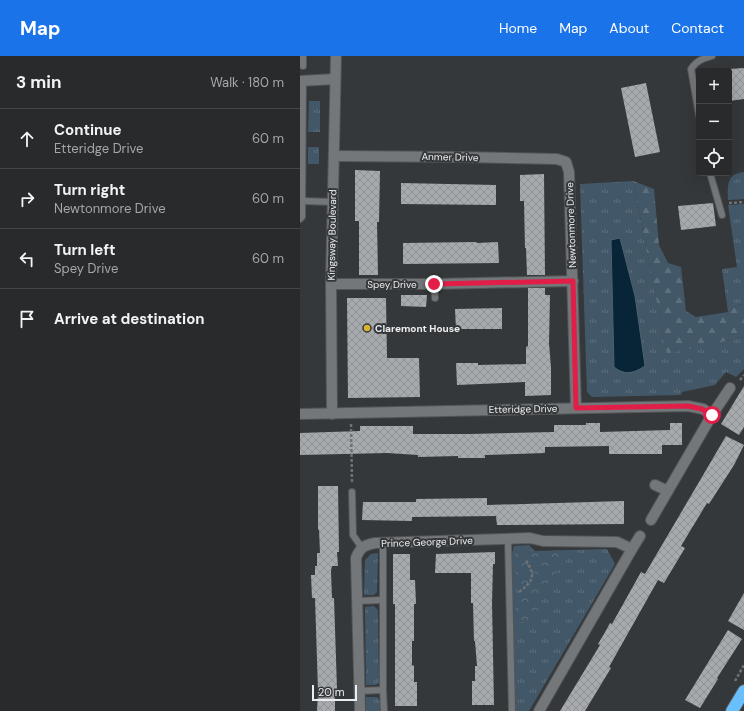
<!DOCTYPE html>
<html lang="en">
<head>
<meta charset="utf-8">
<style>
  body { margin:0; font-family:"DM Sans",sans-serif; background:#343638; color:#f1f3f6 }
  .controls { position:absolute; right:12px; top:12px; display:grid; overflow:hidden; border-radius:4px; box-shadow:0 4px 16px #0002 }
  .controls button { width:36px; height:36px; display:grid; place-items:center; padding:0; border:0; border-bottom:1px solid #444648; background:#282a2c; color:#f1f3f6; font:20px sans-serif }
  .scale { position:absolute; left:12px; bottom:10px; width:45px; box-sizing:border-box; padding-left:4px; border:2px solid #ecedef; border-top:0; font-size:11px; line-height:14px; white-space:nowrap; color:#ecedef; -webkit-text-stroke:3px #35383a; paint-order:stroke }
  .stop { position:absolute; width:12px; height:12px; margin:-9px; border:3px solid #e11d48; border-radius:50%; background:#fff }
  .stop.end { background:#e11d48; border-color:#fff; box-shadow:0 1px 4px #0008 }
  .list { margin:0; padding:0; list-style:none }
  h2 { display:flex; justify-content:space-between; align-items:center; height:52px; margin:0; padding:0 16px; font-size:17px }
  h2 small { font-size:13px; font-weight:400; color:#a5a7a9 }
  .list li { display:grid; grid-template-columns:26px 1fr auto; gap:12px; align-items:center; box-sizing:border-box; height:60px; padding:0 16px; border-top:1px solid #444648 }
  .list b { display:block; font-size:15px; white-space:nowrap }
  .list p { margin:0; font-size:13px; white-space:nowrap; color:#a5a7a9 }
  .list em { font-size:13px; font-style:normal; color:#a5a7a9 }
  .icon { flex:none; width:22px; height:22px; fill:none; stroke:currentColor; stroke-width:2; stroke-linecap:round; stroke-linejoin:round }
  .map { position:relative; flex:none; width:444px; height:655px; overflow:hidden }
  header { display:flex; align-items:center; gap:24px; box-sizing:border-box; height:56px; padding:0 20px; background:#1a73e8; color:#fff }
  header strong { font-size:19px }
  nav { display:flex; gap:22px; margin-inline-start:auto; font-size:14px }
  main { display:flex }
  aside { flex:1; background:#282a2c }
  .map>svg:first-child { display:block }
  .grass { fill:url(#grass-tufts) }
  .forest { fill:url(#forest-firs) }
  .park { fill:url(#park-crowns) }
  .water { fill:#082538; stroke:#4c616f }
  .building { fill:url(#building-cross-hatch) }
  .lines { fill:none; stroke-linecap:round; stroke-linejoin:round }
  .lane-casing { stroke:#535557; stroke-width:8 }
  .street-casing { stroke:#535557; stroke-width:12 }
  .highway-casing { stroke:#535557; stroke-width:14 }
  .path { stroke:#6f7173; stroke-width:2.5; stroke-dasharray:3 2; stroke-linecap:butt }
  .lane { stroke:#74777a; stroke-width:6 }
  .street { stroke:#74777a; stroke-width:10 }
  .highway { stroke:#68bffb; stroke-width:12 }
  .route { stroke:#e11d48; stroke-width:5 }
  .poi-dot { fill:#dab333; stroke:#35383a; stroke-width:1.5 }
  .labels { text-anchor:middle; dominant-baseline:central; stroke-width:4; stroke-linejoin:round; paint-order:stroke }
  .street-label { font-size:10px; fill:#ecedef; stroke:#35383a }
  .poi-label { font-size:10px; font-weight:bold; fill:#ecedef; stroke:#35383a; text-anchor:start }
</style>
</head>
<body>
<header>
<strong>Map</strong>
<nav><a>Home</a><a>Map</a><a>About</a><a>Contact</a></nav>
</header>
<main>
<aside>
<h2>3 min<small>Walk · 180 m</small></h2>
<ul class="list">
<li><svg class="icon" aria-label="ahead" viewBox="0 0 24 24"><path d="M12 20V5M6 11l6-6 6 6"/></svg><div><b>Continue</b><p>Etteridge Drive</p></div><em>60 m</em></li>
<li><svg class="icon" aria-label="right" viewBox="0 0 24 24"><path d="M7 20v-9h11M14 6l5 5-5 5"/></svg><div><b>Turn right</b><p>Newtonmore Drive</p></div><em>60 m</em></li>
<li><svg class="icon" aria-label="left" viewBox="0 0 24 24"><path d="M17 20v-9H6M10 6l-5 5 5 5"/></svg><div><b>Turn left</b><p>Spey Drive</p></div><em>60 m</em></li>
<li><svg class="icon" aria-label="arrive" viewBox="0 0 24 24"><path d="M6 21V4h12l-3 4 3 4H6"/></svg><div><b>Arrive at destination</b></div></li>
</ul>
</aside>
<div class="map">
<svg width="444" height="655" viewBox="0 0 444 655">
  <defs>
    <pattern id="grass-tufts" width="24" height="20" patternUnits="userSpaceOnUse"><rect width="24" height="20" fill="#425868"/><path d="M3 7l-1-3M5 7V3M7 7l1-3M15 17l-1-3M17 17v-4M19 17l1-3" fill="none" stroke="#5d707e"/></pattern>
    <pattern id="forest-firs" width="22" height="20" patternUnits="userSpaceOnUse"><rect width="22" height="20" fill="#425868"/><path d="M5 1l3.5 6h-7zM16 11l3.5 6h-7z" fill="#5d707e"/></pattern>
    <pattern id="park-crowns" width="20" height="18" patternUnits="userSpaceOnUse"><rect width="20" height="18" fill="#425868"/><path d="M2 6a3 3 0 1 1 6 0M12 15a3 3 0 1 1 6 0" fill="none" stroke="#5d707e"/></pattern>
    <pattern id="building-cross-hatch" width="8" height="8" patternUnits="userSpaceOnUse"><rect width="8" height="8" fill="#a7aaad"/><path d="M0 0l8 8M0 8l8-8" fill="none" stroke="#8f9194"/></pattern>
  </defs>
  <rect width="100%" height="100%" fill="#35383a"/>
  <g class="grass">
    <polygon points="9,45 20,45 20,76 8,76"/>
    <rect x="8" y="91" width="11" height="17"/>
    <path d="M 444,116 L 444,143 L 428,144 C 428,129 426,118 444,116 Z"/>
    <polygon points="333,125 367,297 444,281 444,313 436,321 426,316 415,329 382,336 381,339 292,341 287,336 280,128"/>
    <polygon points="444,148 444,250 439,248 428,256 422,213 437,211 428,149"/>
    <polygon points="229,489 235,495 307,493 315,508 229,655 215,655 212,498 214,490"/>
    <polygon points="78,497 77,536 74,539 64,539 65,504 71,498"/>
    <polygon points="74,550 78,554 79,627 76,629 66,629 65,551"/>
    <polygon points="66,641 77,641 80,645 80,655 66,655"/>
  </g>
  <polygon class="forest" points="333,125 354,133 359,189 368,207 381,211 386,255 396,261 428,256 439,248 444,250 444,281 367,298"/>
  <polygon class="park" points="215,495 274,495 247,526 238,555 225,566 216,567"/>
  <path class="water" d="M 320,182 L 335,240 L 345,310 C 334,317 325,320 314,311 L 311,184 Z"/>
  <g class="building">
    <polygon points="444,12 444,43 429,45 429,13"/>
    <polygon points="346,27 360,96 335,101 321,32"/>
    <polygon points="55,114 80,115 79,166 77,166 78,219 59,219 59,165 55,165"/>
    <polygon points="244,118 245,219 227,219 226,192 225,192 224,145 220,145 220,119"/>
    <polygon points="101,127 196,129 196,149 101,148"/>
    <polygon points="413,147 416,170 381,174 378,150"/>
    <polygon points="176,186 177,187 198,186 199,207 103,208 103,187"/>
    <polygon points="228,232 245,232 245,239 250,239 249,287 251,312 251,339 225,340 225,326 157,329 156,307 178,307 178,309 226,308 226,291 228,290"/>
    <polygon points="101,239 127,239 126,251 101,250"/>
    <polygon points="47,242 86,242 87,302 119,302 120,341 48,342"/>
    <polygon points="202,252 202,273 156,273 155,253"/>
    <polygon points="444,330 444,371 439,379 421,368"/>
    <polygon points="286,367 300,367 300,376 370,374 370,367 382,367 382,389 362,389 362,398 309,398 309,390 245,391 245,397 185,399 185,402 158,402 158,400 118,401 118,399 87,397 0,399 0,377 60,375 60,370 113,370 113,378 170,378 254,376 254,369 286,369"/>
    <polygon points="426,380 444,389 434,409 409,448 407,447 381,490 385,492 364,527 358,524 309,611 311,612 285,655 260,655 300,589 298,588 304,578 310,567 312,568 341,516 345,518"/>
    <polygon points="18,430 38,430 39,496 37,496 38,510 32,510 31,515 32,542 34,542 37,633 35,633 35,655 17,655 18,635 15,542 12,542 11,519 15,519 15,510 17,510 17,497 20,497 19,473 18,474"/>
    <polygon points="187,442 187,449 324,445 324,468 197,469 196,460 112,461 112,465 62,464 63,446 116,446 116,443"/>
    <polygon points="195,496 195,508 193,508 192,547 194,649 172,649 172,625 175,625 175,610 177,610 175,585 174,585 173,547 171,547 171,517 135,517 136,498"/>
    <polygon points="93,498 110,498 110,524 115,524 116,548 114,548 114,585 112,585 112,610 114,609 114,626 117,626 117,650 95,650 95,548 93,548"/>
    <polygon points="444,537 444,574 428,565"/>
    <polygon points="428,574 442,583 417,622 418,623 400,652 385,644"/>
  </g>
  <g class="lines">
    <defs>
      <g id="lane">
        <polyline points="3,10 3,0"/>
        <path d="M 399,59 L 391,13 C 396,5 402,3 412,0"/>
        <polyline points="410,117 422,159"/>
        <polyline points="3,145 33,146"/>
        <polyline points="0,163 2,161 3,25"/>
        <polyline points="134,228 135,242"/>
        <polyline points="52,436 53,479 62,492"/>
        <polyline points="208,483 212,655"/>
        <polyline points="83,487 83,634 84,655"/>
        <polyline points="57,545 83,544"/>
        <polyline points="59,635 83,634"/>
      </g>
      <g id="street">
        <polyline points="0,25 35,23"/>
        <polyline points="34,100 160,101 257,103 266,106 269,116 276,352"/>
        <polyline points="31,228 134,228 273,225"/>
        <polyline points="0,358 388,350 403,353 412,359"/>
        <polyline points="32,358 31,228 36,0"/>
        <polyline points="355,429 368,435"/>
        <polyline points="351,464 412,359 430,332"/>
        <path d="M 60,655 L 56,502 C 60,491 65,489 75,487 L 230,482 L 243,485 L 317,486 L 332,493"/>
        <polyline points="239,655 332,493 340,480"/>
      </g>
      <polyline id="highway" points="432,655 444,635"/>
    </defs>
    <use href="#lane" class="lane-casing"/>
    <use href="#street" class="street-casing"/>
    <use href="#highway" class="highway-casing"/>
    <g class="path">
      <polyline points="429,147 444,146"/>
      <polyline points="440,324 444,319"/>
      <polyline points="51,368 52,427"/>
      <path d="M 219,536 C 234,525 236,519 225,503"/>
      <polyline points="435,625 444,609"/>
    </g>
    <use href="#lane" class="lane"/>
    <use href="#street" class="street"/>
    <use href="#highway" class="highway"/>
  </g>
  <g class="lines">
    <polyline class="route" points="134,228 273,225 276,352 388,350 402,353 412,359"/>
  </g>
  <circle class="poi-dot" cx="67" cy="272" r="4"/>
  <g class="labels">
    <g class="street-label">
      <text transform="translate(150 101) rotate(1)">Anmer Drive</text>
      <text transform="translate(271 169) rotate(-92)">Newtonmore Drive</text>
      <text transform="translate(32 179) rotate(-89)">Kingsway Boulevard</text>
      <text x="92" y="228">Spey Drive</text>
      <text transform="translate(223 353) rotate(-1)">Etteridge Drive</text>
      <text transform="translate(127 486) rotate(-2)">Prince George Drive</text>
    </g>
    <g class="poi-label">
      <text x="75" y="272">Claremont House</text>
    </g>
  </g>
</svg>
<div class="controls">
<button>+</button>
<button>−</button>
<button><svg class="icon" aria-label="locate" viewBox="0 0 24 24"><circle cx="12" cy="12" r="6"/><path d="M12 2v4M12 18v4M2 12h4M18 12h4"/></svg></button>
</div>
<div class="scale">20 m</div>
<div class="stop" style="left:412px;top:359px"></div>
<div class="stop end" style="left:134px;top:228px"></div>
</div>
</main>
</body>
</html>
